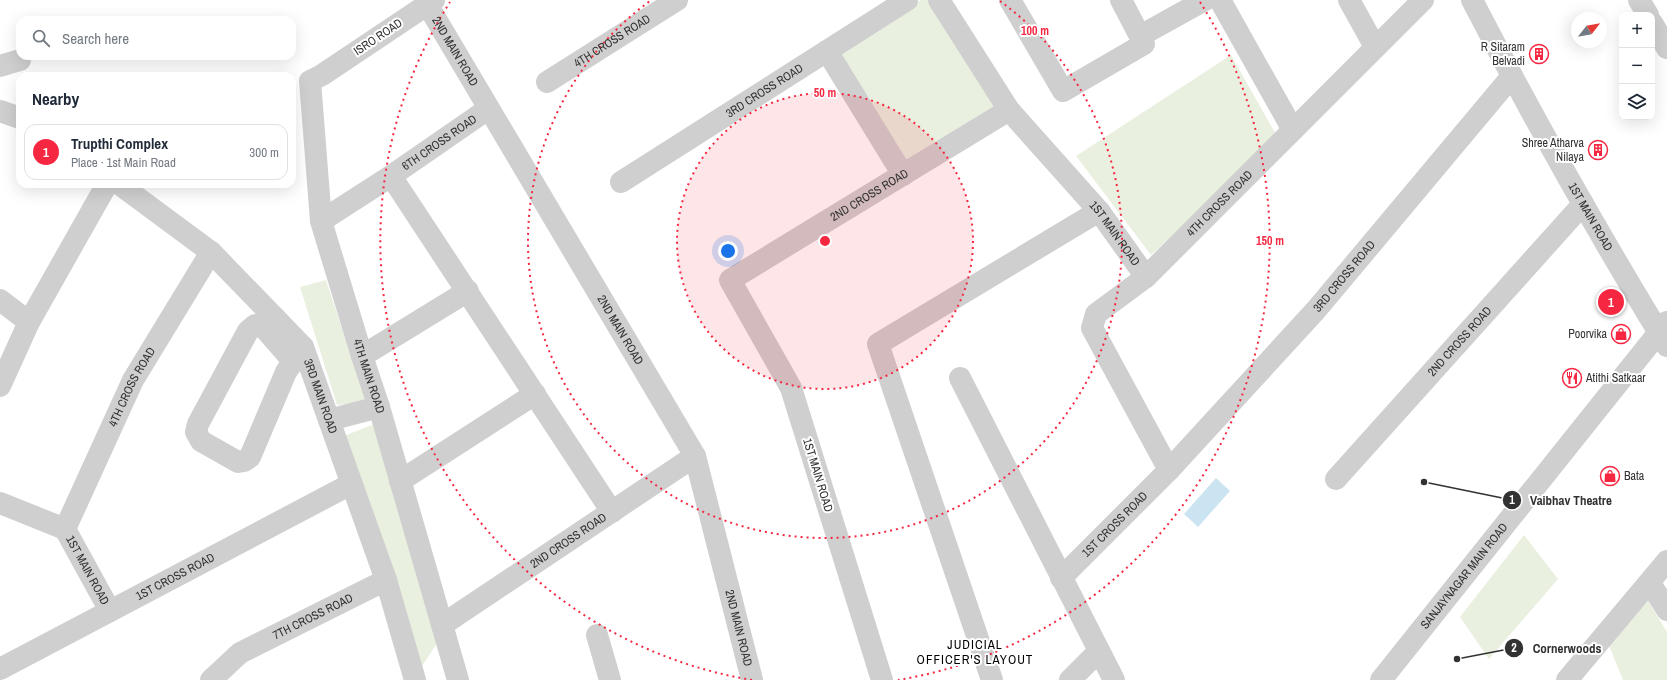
<!DOCTYPE html>
<html lang="en">
<head>
<meta charset="utf-8">
<style>
  body { margin:0; font-family:"Archivo Narrow",sans-serif; background:#f6f6f7; color:#1f2937 }
  .controls { position:absolute; right:12px; top:12px; display:grid; overflow:hidden; border-radius:8px; box-shadow:0 4px 16px #0002 }
  .controls button { width:36px; height:36px; display:grid; place-items:center; padding:0; border:0; border-bottom:1px solid #e0e1e3; background:#fff; color:#1f2937; font:20px sans-serif }
  .compass { position:absolute; left:1571px; top:12px; width:36px; height:36px; border-radius:50%; background:#fff; box-shadow:0 4px 16px #0002; rotate:59deg }
  .you { position:absolute; left:728px; top:251px; width:14px; height:14px; margin:-10px; border:3px solid #fff; border-radius:50%; background:#1a73e8; box-shadow:0 0 0 6px #1a73e833 }
  .badge { display:grid; place-items:center; width:26px; height:26px; border-radius:50%; background:#f62841; color:#fff; font-size:13px; font-weight:700 }
  .pin { position:absolute; translate:-50% -50%; border:2px solid #fff; box-shadow:0 1px 4px #0006 }
  .list { margin:0; padding:0; list-style:none }
  h2 { display:flex; justify-content:space-between; align-items:center; height:52px; margin:0; padding:0 16px; font-size:17px }
  h2 small { font-size:13px; font-weight:400; color:#747a83 }
  .list li { display:grid; grid-template-columns:26px 1fr auto; gap:12px; align-items:center; box-sizing:border-box; height:56px; margin:0 8px 8px; padding:0 8px; border:1px solid #e0e1e3; border-radius:12px }
  .list b { display:block; font-size:15px; white-space:nowrap }
  .list p { margin:0; font-size:13px; white-space:nowrap; color:#747a83 }
  .list em { font-size:13px; font-style:normal; color:#747a83 }
  .icon { flex:none; width:22px; height:22px; fill:none; stroke:currentColor; stroke-width:2; stroke-linecap:round; stroke-linejoin:round }
  .map { position:relative; flex:none; width:1667px; height:680px; overflow:hidden }
  .search { position:absolute; background:#fff; box-shadow:0 4px 16px #0002; left:16px; top:16px; width:280px; height:44px; display:flex; align-items:center; gap:10px; box-sizing:border-box; padding:0 14px; border-radius:12px; color:#747a83; font-size:15px }
  .panel { position:absolute; background:#fff; box-shadow:0 4px 16px #0002; left:16px; top:72px; width:280px; height:116px; border-radius:12px }
  .map>svg:first-child { display:block }
  .green { fill:#e9f0e0 }
  .water { fill:#cbe4f1 }
  .lines { fill:none; stroke-linecap:round; stroke-linejoin:round }
  .minor { stroke:#cfcfcf; stroke-width:22 }
  .tertiary { stroke:#cfcfcf; stroke-width:22 }
  .ring { fill:none; stroke:#f62841; stroke-width:2; stroke-dasharray:2 4 }
  .labels { text-anchor:middle; dominant-baseline:central; stroke-width:4; stroke-linejoin:round; paint-order:stroke }
  .street-label { font-size:12px; fill:#323232; stroke:#fff }
  .poi-label { font-size:12px; fill:#323232; stroke:#fff; text-anchor:end }
  .neighbourhood-label { font-size:13px; letter-spacing:1px; fill:#000; stroke:#fff }
  .centre { fill:#f62841; stroke:#fff; stroke-width:2 }
  .ring-label { font-size:12px; text-anchor:middle; font-weight:bold; fill:#f62841; stroke:#fff; stroke-width:4; stroke-linejoin:round; paint-order:stroke }
  .leader { fill:none; stroke:#323232; stroke-width:1.5 }
  .callout-dot { fill:#323232; stroke:#fff; stroke-width:1.5 }
  .mark-label { font-size:12px; text-anchor:middle; font-weight:bold; fill:#fff }
  .callout-label { font-size:13px; text-anchor:middle; font-weight:bold; fill:#323232; stroke:#fff; stroke-width:4; stroke-linejoin:round; paint-order:stroke }
</style>
</head>
<body>
<div class="map">
<svg width="1667" height="680" viewBox="0 0 1667 680">
  <rect width="100%" height="100%" fill="#fff"/>
  <g class="green">
    <polygon points="921,0 932,0 999,109 904,168 834,53"/>
    <polygon points="1231,55 1278,138 1151,255 1076,156"/>
    <polygon points="326,280 366,402 337,405 300,287"/>
    <polygon points="377,423 439,640 420,669 344,436"/>
    <polygon points="1524,535 1558,579 1489,659 1460,617"/>
    <polygon points="1648,601 1667,632 1667,680 1623,680 1608,643"/>
  </g>
  <polygon class="water" points="1216,478 1230,491 1198,527 1184,514"/>
  <g class="lines">
    <g class="minor">
      <path id="s1" d="M 434,0 L 322,75 L 310,81 L 321,221 L 362,356 L 379,407 L 458,680"/>
      <path id="s2" d="M 939,0 L 1009,110 L 1099,211 L 1146,277 L 1096,314 L 1092,328 L 1169,470"/>
      <polyline points="1010,0 1063,91 1144,44 1121,0"/>
      <polyline points="1220,0 1293,130"/>
      <polyline points="1349,0 1375,47"/>
      <path id="s3" d="M 1472,0 C 1533,118 1598,233 1667,346"/>
      <path id="s4" d="M 427,4 L 695,456 L 752,680"/>
      <polyline points="1140,36 1205,0"/>
      <polyline points="827,51 903,175"/>
      <polyline points="0,66 20,60"/>
      <path id="s5" d="M 547,82 L 677,0"/>
      <polyline points="0,111 20,118"/>
      <polyline points="391,176 612,512"/>
      <path id="s6" d="M 621,182 L 907,0"/>
      <path id="s7" d="M 119,184 L 211,252 L 303,347 L 386,580 L 415,680"/>
      <path id="s8" d="M 321,221 L 391,176 L 488,109"/>
      <path id="s9" d="M 1146,277 L 1423,0"/>
      <polyline points="0,300 29,322"/>
      <polyline points="275,318 265,329 260,325 255,325 248,331 198,424 196,432 201,441 238,462 244,461 250,457 286,372 303,347"/>
      <polyline points="265,329 293,361"/>
      <polyline points="362,356 468,291"/>
      <polyline points="960,378 1114,680"/>
      <polyline points="0,386 29,322 107,184"/>
      <polyline points="329,420 379,407"/>
      <path id="s10" d="M 1336,479 L 1583,204"/>
      <polyline points="400,481 535,394"/>
      <polyline points="0,503 65,529"/>
      <path id="s11" d="M 65,529 L 133,380 L 211,252"/>
      <path id="s12" d="M 65,529 L 110,611"/>
      <path id="s13" d="M 1061,578 L 1169,470 L 1316,310 L 1512,76"/>
      <polyline points="1650,583 1667,610"/>
      <path id="s14" d="M 442,625 L 695,456"/>
      <polyline points="597,635 610,680"/>
      <path id="s15" d="M 0,669 L 351,484"/>
      <path id="s16" d="M 211,680 L 240,653 L 386,580"/>
      <path id="s17" d="M 882,680 L 791,388 L 730,280 L 1009,110"/>
      <polyline points="992,680 878,344 1099,211"/>
      <polyline points="1070,680 1099,651"/>
      <polyline points="1567,680 1667,561"/>
    </g>
    <g class="tertiary">
      <polyline points="1639,0 1648,15"/>
      <polyline points="1652,23 1667,48"/>
      <path id="s18" d="M 1381,680 L 1667,322"/>
    </g>
  </g>
  <circle cx="825" cy="241" r="148" fill="#f62841" fill-opacity=".12"/>
  <g class="ring">
    <circle cx="825" cy="241" r="148"/>
    <path d="M1000 1A297 297 0 1 1 650 1"/>
    <path d="M752 680A445 445 0 0 1 450 2M1200 2A445 445 0 0 1 898 680"/>
  </g>
  <defs>
    <symbol id="building-ring" viewBox="-11 -11 22 22"><circle r="9.5" fill="#fff" stroke="#f62841" stroke-width="1.5"/><path d="M-4-6H4V6H1V3H-1V6H-4ZM-2.5-4.3h1.7v1.8h-1.7ZM.8-4.3h1.7v1.8H.8ZM-2.5-1h1.7V.8h-1.7ZM.8-1h1.7V.8H.8Z" fill="#f62841"/></symbol>
    <symbol id="shop-ring" viewBox="-11 -11 22 22"><circle r="9.5" fill="#fff" stroke="#f62841" stroke-width="1.5"/><path d="M-5-2.5h2.3a2.7 3.5 0 0 1 5.4 0H5L5.5 6h-11ZM-1.5-2.5h3a1.5 2.3 0 0 0-3 0Z" fill="#f62841"/></symbol>
    <symbol id="restaurant-ring" viewBox="-11 -11 22 22"><circle r="9.5" fill="#fff" stroke="#f62841" stroke-width="1.5"/><path d="M-5-6h1v4h1v-4h1v4h1v-4h1v5L-1.5 .5V6h-2V.5L-5-1ZM5-6V6H3V1.5H1.5Q1.5-4 5-6Z" fill="#f62841"/></symbol>
  </defs>
  <g fill-rule="evenodd">
    <use href="#building-ring" x="1528" y="43" width="22" height="22"/>
    <use href="#building-ring" x="1587" y="139" width="22" height="22"/>
    <use href="#shop-ring" x="1610" y="323" width="22" height="22"/>
    <use href="#restaurant-ring" x="1561" y="367" width="22" height="22"/>
    <use href="#shop-ring" x="1599" y="465" width="22" height="22"/>
  </g>
  <g class="labels">
    <g class="street-label">
      <text transform="translate(378 37) rotate(-34)">ISRO ROAD</text>
      <text stroke="none"><textPath href="#s5" startOffset="77">4TH CROSS ROAD</textPath></text>
      <text stroke="none"><textPath href="#s4" startOffset="55">2ND MAIN ROAD</textPath></text>
      <text stroke="none"><textPath href="#s6" startOffset="170">3RD CROSS ROAD</textPath></text>
      <text stroke="none"><textPath href="#s8" startOffset="142">6TH CROSS ROAD</textPath></text>
      <text stroke="none"><textPath href="#s17" startOffset="593">2ND CROSS ROAD</textPath></text>
      <text stroke="none"><textPath href="#s9" startOffset="104">4TH CROSS ROAD</textPath></text>
      <text stroke="none"><textPath href="#s3" startOffset="247">1ST MAIN ROAD</textPath></text>
      <text stroke="none"><textPath href="#s2" startOffset="293">1ST MAIN ROAD</textPath></text>
      <text stroke="none"><textPath href="#s13" startOffset="414">3RD CROSS ROAD</textPath></text>
      <text stroke="none"><textPath href="#s4" startOffset="379">2ND MAIN ROAD</textPath></text>
      <text stroke="none"><textPath href="#s10" startOffset="185">2ND CROSS ROAD</textPath></text>
      <text stroke="none"><textPath href="#s1" startOffset="451">4TH MAIN ROAD</textPath></text>
      <text stroke="none"><textPath href="#s11" startOffset="157">4TH CROSS ROAD</textPath></text>
      <text stroke="none"><textPath href="#s7" startOffset="299">3RD MAIN ROAD</textPath></text>
      <text transform="translate(818 475) rotate(73)">1ST MAIN ROAD</text>
      <text stroke="none"><textPath href="#s13" startOffset="76">1ST CROSS ROAD</textPath></text>
      <text stroke="none"><textPath href="#s14" startOffset="152">2ND CROSS ROAD</textPath></text>
      <text stroke="none"><textPath href="#s12" startOffset="47">1ST MAIN ROAD</textPath></text>
      <text stroke="none"><textPath href="#s18" startOffset="133">SANJAYNAGAR MAIN ROAD</textPath></text>
      <text stroke="none"><textPath href="#s15" startOffset="198">1ST CROSS ROAD</textPath></text>
      <text stroke="none"><textPath href="#s16" startOffset="121">7TH CROSS ROAD</textPath></text>
      <text stroke="none"><textPath href="#s4" startOffset="703">2ND MAIN ROAD</textPath></text>
    </g>
    <g class="poi-label">
      <text x="1525" y="47">R Sitaram<tspan x="1525" dy="14">Belvadi</tspan></text>
      <text x="1584" y="143">Shree Atharva<tspan x="1584" dy="14">Nilaya</tspan></text>
      <text x="1607" y="334">Poorvika</text>
      <text x="1586" y="378" text-anchor="start">Atithi Satkaar</text>
      <text x="1624" y="476" text-anchor="start">Bata</text>
    </g>
    <g class="neighbourhood-label">
      <text x="975" y="644">JUDICIAL<tspan x="975" dy="15">OFFICER'S LAYOUT</tspan></text>
    </g>
  </g>
  <circle cx="825" cy="241" r="6" class="centre"/>
  <g class="ring-label">
    <text x="1035" y="35">100 m</text>
    <text x="825" y="97">50 m</text>
    <text x="1270" y="245">150 m</text>
  </g>
  <path class="leader" d="M1424 482L1512 500M1457 659L1514 648"/>
  <g class="callout-dot">
    <circle cx="1424" cy="482" r="4"/>
    <circle cx="1457" cy="659" r="4"/>
    <circle cx="1512" cy="500" r="10"/>
    <circle cx="1514" cy="648" r="10"/>
  </g>
  <g class="mark-label">
    <text x="1512" y="504">1</text>
    <text x="1514" y="652">2</text>
  </g>
  <g class="callout-label">
    <text x="1571" y="505">Vaibhav Theatre</text>
    <text x="1567" y="653">Cornerwoods</text>
  </g>
</svg>
<div class="controls">
<button>+</button>
<button>−</button>
<button><svg class="icon" aria-label="layers" viewBox="0 0 24 24"><path d="M12 4l9 5-9 5-9-5zM3 14l9 5 9-5"/></svg></button>
</div>
<svg class="compass" viewBox="-18 -18 36 36"><path d="M0-13l5 13h-10z" fill="#e53935"/><path d="M0 13l5-13h-10z" fill="#747a83"/></svg>
<div class="you"></div>
<div class="pin badge" style="left:1611px;top:302px">1</div>
<div class="search"><svg class="icon" aria-label="search" viewBox="0 0 24 24"><circle cx="10" cy="10" r="6"/><path d="M15 15l6 6"/></svg>Search here</div>
<section class="panel">
<h2>Nearby<small></small></h2>
<ul class="list">
<li><span class="badge">1</span><div><b>Trupthi Complex</b><p>Place · 1st Main Road</p></div><em>300 m</em></li>
</ul>
</section>
</div>
</body>
</html>
